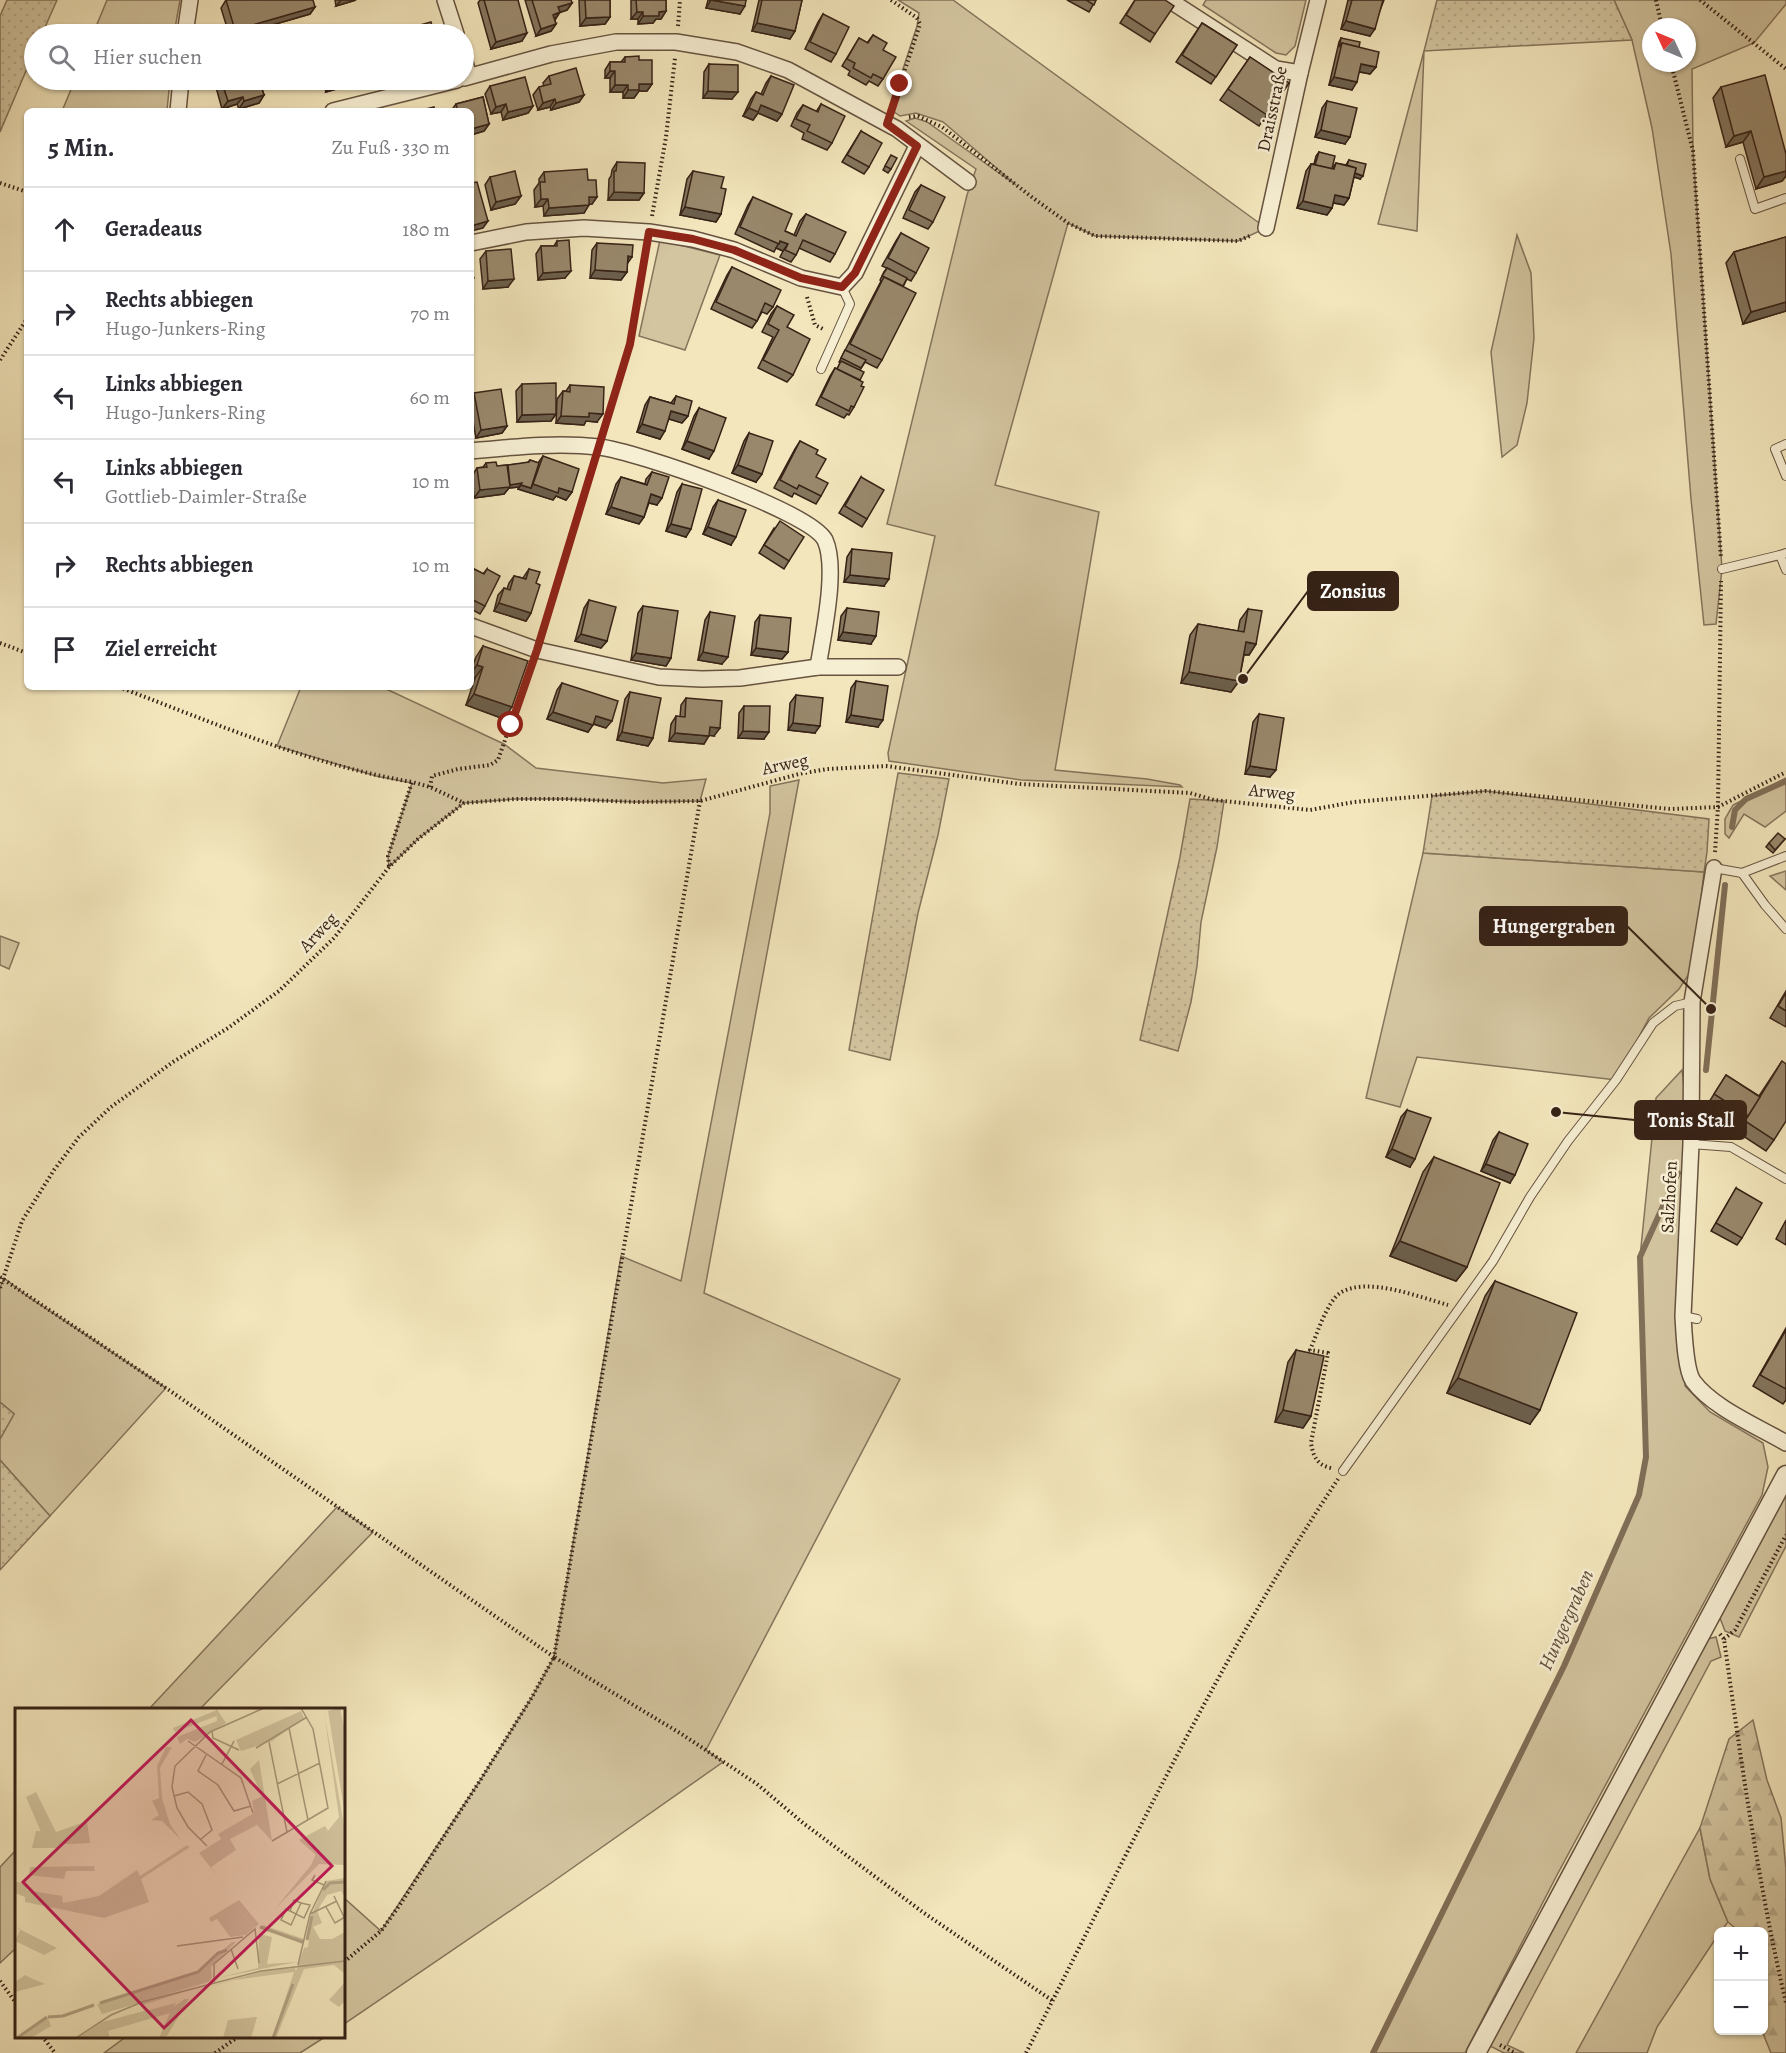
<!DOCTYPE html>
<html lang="de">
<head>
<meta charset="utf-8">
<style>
  body { margin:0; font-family:Alegreya,serif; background:#f2f2f3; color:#2b2b33 }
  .controls { position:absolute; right:18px; bottom:18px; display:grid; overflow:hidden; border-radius:9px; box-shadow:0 2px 4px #0004 }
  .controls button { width:54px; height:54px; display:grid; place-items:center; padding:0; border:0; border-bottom:2px solid #e1e1e2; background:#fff; color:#2b2b33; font:30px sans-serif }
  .compass { position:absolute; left:1642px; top:18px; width:54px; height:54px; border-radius:50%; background:#fff; box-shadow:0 2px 4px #0004; rotate:314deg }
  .stop { position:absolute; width:18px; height:18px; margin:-14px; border:4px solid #8f2418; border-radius:50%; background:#fff }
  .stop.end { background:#8f2418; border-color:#fff; box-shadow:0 2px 6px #0008 }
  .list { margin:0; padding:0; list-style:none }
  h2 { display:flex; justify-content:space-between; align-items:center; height:78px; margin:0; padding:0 24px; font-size:26px }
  h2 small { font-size:20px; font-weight:400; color:#7c7c81 }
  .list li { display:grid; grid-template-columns:39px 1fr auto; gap:18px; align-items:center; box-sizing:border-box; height:84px; padding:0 24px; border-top:2px solid #e1e1e2 }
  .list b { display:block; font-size:22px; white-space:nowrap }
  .list p { margin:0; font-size:20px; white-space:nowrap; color:#7c7c81 }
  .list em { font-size:20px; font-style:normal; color:#7c7c81 }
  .icon { flex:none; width:33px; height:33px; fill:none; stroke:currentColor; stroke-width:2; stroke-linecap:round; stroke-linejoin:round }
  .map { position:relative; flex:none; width:1786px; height:2053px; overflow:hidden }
  .search { position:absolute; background:#fff; box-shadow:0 2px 4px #0004; left:24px; top:24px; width:450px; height:66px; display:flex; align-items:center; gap:15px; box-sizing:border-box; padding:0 21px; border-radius:33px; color:#7c7c81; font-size:22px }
  .panel { position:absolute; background:#fff; box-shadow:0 2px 4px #0004; left:24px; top:108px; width:450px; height:582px; border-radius:9px }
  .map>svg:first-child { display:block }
  .grass { fill:#d3c5a0; stroke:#85745b; stroke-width:1.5; fill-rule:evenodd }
  .forest { fill:url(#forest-firs); stroke:#85745b; stroke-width:1.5 }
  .garden { fill:url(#garden-dots); stroke:#85745b; stroke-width:1.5 }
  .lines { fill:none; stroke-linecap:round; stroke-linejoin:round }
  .stream { stroke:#816f58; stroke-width:6 }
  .service-casing { stroke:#665340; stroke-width:10 }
  .minor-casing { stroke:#665340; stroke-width:18 }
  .tertiary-casing { stroke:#665340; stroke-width:21 }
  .path { stroke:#372216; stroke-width:4; stroke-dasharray:1.5 3; stroke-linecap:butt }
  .service { stroke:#f7efd3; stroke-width:8 }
  .minor { stroke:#f7efd3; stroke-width:15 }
  .tertiary { stroke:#f7efd3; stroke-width:18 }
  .wall { fill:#84755d; stroke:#372216; stroke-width:1.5 }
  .shaded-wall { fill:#6b5f4c; stroke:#372216; stroke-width:1.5 }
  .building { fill:#99886c; stroke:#372216; stroke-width:1.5 }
  .route { stroke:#8f2418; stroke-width:8 }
  .labels { text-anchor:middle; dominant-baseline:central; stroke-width:5; stroke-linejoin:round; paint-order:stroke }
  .street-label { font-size:18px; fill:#372216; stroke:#f7efd3 }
  .water-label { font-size:20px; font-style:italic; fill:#624f3c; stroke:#f7efd3 }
  .inset-river { fill:none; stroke:#b3a384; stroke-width:3 }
  .inset-road { fill:none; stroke:#a8987a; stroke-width:1.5 }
  .view { fill:#c2185b; fill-opacity:0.15; stroke:#c2185b; stroke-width:3 }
  .inset-edge { fill:none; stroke:#372216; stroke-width:3 }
  .leader { fill:none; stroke:#372216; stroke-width:2 }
  .callout-dot { fill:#372216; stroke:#f7efd3; stroke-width:2 }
  .callout { fill:#372216; stroke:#372216; stroke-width:2 }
  .callout-label { font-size:20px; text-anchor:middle; font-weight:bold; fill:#fff }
</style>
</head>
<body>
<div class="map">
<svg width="1786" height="2053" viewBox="0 0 1786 2053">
  <defs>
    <pattern id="forest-firs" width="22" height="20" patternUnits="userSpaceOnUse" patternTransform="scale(1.5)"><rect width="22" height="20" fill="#d3c5a0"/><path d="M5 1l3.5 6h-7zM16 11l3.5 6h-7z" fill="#b6a989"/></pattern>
    <pattern id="garden-dots" width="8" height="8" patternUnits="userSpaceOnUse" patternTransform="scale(1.5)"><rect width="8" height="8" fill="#d3c5a0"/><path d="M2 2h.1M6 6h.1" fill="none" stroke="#b6a989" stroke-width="1.8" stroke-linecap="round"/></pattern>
  </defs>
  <rect width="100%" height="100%" fill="#f3e6bc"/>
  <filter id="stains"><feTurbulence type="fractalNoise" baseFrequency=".00333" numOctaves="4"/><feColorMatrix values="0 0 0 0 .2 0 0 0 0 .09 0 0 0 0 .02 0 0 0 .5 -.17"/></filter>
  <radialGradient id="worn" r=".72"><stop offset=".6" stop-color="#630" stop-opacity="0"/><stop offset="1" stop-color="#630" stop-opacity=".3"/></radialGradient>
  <g class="grass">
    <polygon points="107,0 180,0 174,34 93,34"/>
    <polygon points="898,0 953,0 1266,228 1238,241 1095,236 1068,223 995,485 1099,512 1055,770 1147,779 1180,785 1182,787 1021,780 889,761 888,753 935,536 887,524 967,195 976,169 906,121 915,118 927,122 1016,185 943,122 916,113 900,116 890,109 917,26 919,13"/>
    <polygon points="1206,0 1306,0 1295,46 1286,55 1276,53 1203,5"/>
    <path d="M 1614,0 L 1786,0 L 1786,4 L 1754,43 L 1692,69 L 1693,151 L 1722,569 L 1716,624 L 1704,625 L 1691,499 L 1671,254 L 1652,128 L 1632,40 ZM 1651,27 L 1687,27 L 1687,63 L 1651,63 Z"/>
    <polygon points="1424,51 1417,231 1378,224"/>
    <polygon points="75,80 170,80 167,110 62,111"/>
    <polygon points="1517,235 1531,273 1534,338 1527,403 1517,445 1502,457 1491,352"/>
    <polygon points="660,240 720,255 685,350 639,336"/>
    <polygon points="301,687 382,687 504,744 536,768 663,783 706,779 700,801 636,802 565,799 515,799 464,803 418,839 389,867 388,856 412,783 376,776 277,746"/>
    <polygon points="1786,778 1786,811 1765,827 1744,814 1729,838 1725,834 1725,819 1733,805"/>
    <polygon points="799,780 704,1293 900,1379 706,1750 723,1762 551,1883 344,2024 344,1898 381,1931 481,1779 532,1697 554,1657 621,1256 681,1281 770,813 770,786"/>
    <polygon points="1423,853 1704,872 1693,968 1679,989 1649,1018 1616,1080 1417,1057 1400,1107 1366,1098"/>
    <polygon points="1786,871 1786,890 1770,876"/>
    <polygon points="0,936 19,943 9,969 0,965"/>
    <polygon points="1682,1070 1691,1144 1683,1316 1685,1386 1710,1412 1763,1443 1768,1467 1762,1495 1557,1875 1465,2053 1373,2053 1564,1666 1639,1495 1646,1457 1640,1257 1656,1098"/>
    <polygon points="4,1278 27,1296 166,1388 50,1516 0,1460 0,1439 14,1414 0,1402 0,1288"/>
    <polygon points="1786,1494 1786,1546 1739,1637 1725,1631 1720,1618"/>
    <polygon points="337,1507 373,1532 200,1709 149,1709"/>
    <polygon points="1716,1637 1721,1657 1711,1661 1507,2045 1524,2053 1504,2053 1490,2046 1708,1639"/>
    <polygon points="1700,1828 1710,1879 1728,1922 1721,1931 1718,1932 1718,1935 1657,2027 1647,2053 1576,2053"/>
    <polygon points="16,1850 16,1948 0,1963 0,1867"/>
    <polygon points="127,2036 325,2036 325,2037 300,2053 104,2053"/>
  </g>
  <polygon class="forest" points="1753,1720 1767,1780 1781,1818 1786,1869 1786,2053 1771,2053 1762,2031 1764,2030 1764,1932 1736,1931 1735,1928 1728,1922 1710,1879 1700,1828 1729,1739"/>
  <g class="garden">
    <polygon points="7,0 57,0 42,34 34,34 34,52 0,132 0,16"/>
    <polygon points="1437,0 1614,0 1632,40 1424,51"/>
    <polygon points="898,773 949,779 938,835 918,913 890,1060 849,1050"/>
    <polygon points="1486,791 1709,819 1707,852 1704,872 1423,853 1432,796"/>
    <polygon points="1190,799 1224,801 1217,847 1201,922 1197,966 1191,1002 1178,1051 1140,1040 1180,857"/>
    <polygon points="0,1402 14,1414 0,1439"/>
    <polygon points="0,1460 50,1516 0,1570"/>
  </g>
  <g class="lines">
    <g class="stream">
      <polyline points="1732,827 1735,810 1746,799 1786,781"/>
      <polyline points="1706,1070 1725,885"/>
      <polyline points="1373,2053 1564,1666 1639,1495 1646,1457 1640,1257 1678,1173"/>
    </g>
    <defs>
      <g id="service">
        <polyline points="1740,159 1755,209 1786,198"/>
        <polyline points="821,369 850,304 842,287"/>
        <polyline points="1786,444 1775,449 1786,476"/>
        <polyline points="1786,553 1780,555 1786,570"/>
        <polyline points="1722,569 1780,555"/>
        <polyline points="1714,868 1742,873 1765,905 1786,929"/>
        <polyline points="1742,873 1786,856"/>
        <polyline points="1691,1144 1731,1147 1786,1179"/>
        <polyline points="1683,1316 1697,1319"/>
        <polyline points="1343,1471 1493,1261 1530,1197 1568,1141 1616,1080 1653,1023 1675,1006 1692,1002"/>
      </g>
      <g id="minor">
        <polyline points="445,0 456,34"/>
        <polyline points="1169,0 1276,69 1300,73"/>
        <polyline points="185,34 190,0"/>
        <polyline points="464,59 469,76"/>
        <polyline points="464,78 551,54 616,42 676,42 737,52 788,70 897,129 968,182"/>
        <polyline points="178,111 181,80"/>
        <polyline points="333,111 457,80"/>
        <polyline points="1266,228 1300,73 1318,0"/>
        <polyline points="471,243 526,232 584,228 649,232 693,239 734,250 801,278 842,287 855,273 917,146"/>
        <path d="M 471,451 C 513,447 557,442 599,447 C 635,451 810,511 825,540 C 838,568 823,635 818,667"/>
        <polyline points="471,626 537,650 659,677 702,679 740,678 818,667 898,667"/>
        <path d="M 1714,868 L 1692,1002 L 1691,1144 L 1683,1316 C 1684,1331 1685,1369 1693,1381 C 1713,1408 1757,1426 1786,1443"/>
      </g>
      <polyline id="tertiary" points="1476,2053 1786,1475"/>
    </defs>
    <use href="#service" class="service-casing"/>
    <use href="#minor" class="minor-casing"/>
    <use href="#tertiary" class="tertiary-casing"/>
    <g class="path">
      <polyline points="891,0 917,18 920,24 892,109"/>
      <polyline points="1656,0 1662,27"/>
      <polyline points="1700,0 1786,69"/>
      <polyline points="678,26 680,0"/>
      <polyline points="1671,63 1693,151 1721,558"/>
      <polyline points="909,117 918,116 942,127 1033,198 1068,223 1095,236 1238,241 1252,235"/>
      <polyline points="0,183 27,192"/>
      <polyline points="652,216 666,137 675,58"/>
      <polyline points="807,297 815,325 825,330"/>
      <polyline points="0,360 27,319"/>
      <polyline points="604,433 630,344 646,247"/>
      <polyline points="541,636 595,463"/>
      <polyline points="0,643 27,653"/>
      <path d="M 119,687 C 214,723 311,765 412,782"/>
      <polyline points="430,787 432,776 458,769 490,765 498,760 532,663"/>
      <polyline points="1715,852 1718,807 1721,581"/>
      <polyline points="389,866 388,856 412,782 430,787 464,803"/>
      <polyline points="0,1277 166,1388 554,1657 700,801"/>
      <polyline points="0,1288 22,1221 54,1170 79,1137 111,1107 173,1062 228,1028 279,991 334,938 389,867 418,839 464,803 515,799 565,799 636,802 700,801 799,774 827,769 886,766 1019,784 1190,793 1214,800 1310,810 1354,802 1486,791 1670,809 1718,807 1786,772"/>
      <path d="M 1331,1468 C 1317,1465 1313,1456 1311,1443 L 1328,1353 L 1310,1350 C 1317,1334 1327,1302 1340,1293 C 1367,1276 1419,1297 1448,1305"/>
      <path d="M 1720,1634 L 1724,1639 C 1741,1761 1758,1883 1786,2003"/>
      <polyline points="1724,1639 1735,1630 1786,1535"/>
      <polyline points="344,1962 381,1931 399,1906 481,1779 532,1697 554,1657 683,1735 757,1784 803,1823 924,1913 1053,2001"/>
      <polyline points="0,1981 16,2003"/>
      <polyline points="42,2036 55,2053"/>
      <polyline points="1500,2045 1515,2053"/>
      <polyline points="215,2053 239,2036"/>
      <path d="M 1026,2053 C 1125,1859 1217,1661 1338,1479"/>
    </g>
    <use href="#service" class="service"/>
    <use href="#minor" class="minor"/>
    <use href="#tertiary" class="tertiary"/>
  </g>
  <g class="wall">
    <polygon points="226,0 315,7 310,14 241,34 229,34 221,8"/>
    <polygon points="335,0 356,0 336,6"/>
    <polygon points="480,0 518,0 522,41 491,49 478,3"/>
    <polygon points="525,0 571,0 572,3 567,10 560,12 555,20 556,24 551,31 536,36"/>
    <polygon points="579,0 610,0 610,17 605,24 580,26"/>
    <polygon points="631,0 666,0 666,11 661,19 656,19 653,23 638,24 638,19 631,19"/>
    <polygon points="708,0 746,0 740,14 706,8"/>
    <polygon points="759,0 802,0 795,31 790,39 752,31"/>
    <polygon points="1067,0 1096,0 1089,12"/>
    <polygon points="1135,0 1155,34 1150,42 1120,23"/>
    <polygon points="1348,0 1384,0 1370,36 1341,29"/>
    <polygon points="823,14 836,54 831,62 805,49 818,22"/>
    <polygon points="1202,23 1237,45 1211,84 1176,62"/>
    <polygon points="873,35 883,50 883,79 878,86 869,81 866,85 848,75 850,71 842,66 859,38 867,43"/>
    <polygon points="1341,38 1359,47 1376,67 1370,74 1359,72 1352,90 1329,85 1339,42"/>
    <polygon points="625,57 639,60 652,84 647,91 639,91 634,98 623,98 623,92 610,92 610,78 605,78 605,70 610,62 621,62"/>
    <polygon points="1250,57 1289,83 1259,126 1220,100"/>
    <polygon points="709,64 732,99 703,98 704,72"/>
    <polygon points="549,76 584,95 579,102 551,110 550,107 538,110 533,95 539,87 544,86 543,83"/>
    <polygon points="771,76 782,114 777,121 758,113 753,120 743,116 751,99 756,92 761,94 766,83"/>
    <polygon points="214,80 259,80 264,95 259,103 239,109 237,104 222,109"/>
    <polygon points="268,80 293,80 270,87"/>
    <polygon points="322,80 353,80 341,83 336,89 326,92"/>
    <polygon points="490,86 533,106 528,113 503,120 501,112 491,114 485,94"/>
    <polygon points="1721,87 1786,154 1786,176 1782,181 1756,189 1743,142 1726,147 1713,98"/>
    <polygon points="483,97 489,124 484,131 471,135 471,111 451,111 456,104"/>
    <polygon points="1327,101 1345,144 1315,137 1322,108"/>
    <polygon points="821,104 832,143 827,150 802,139 804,133 791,126 797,113 803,105 816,112"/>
    <polygon points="861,131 869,167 864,174 842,162"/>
    <polygon points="1319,152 1333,167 1336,163 1346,165 1349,160 1360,179 1354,177 1349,198 1344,205 1333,203 1332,208 1327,215 1297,208 1306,171 1311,164 1314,164 1316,156"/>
    <polygon points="891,155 891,169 888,173 883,170"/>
    <polygon points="617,162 644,193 639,200 608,200 609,179 611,176 612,170"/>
    <polygon points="693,171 721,188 721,214 716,222 680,215 687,179"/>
    <polygon points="544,172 588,180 597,197 592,204 589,204 584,213 544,216 543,206 535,207 534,190 539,183 539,179"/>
    <polygon points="490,177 521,196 515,204 491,210 485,185"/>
    <polygon points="921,185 933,222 928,229 903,218 915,192"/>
    <polygon points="753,197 785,231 794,235 800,221 806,214 835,254 830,262 799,248 796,255 791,262 780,257 783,251 776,248 774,252 735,234 748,205"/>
    <polygon points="901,233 916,273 911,281 907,279 903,287 882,360 877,368 865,362 860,370 860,380 861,386 854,407 849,415 847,414 844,418 816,405 830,376 835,368 837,369 840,363 839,362 881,281 880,280 884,272 887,268 891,270 882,266 896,241"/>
    <polygon points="1786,237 1786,311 1743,324 1726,263 1734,252"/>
    <polygon points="557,241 565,278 538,280 536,254 541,246 554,246"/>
    <polygon points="597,243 627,264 627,272 621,280 590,278 592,250"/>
    <polygon points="486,251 508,287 483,289 480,259"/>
    <polygon points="732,267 773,307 767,314 762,312 757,321 752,328 711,309 727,275"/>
    <polygon points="777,306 787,327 793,375 787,382 758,368 773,337 762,332 771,314"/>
    <polygon points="522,384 556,414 551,421 517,422 516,391"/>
    <polygon points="570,385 597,422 586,421 584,425 556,423 557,399 563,391 566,391"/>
    <polygon points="474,393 507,426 502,433 476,438 471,411 471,398"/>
    <polygon points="676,396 688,416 682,423 669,419 660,439 637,432 645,405 650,397 671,403"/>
    <polygon points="699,408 709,459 682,449 694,416"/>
    <polygon points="749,433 756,482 732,473 744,441"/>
    <polygon points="800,441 816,454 816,477 821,496 816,504 794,493 792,497 774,488 795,449"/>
    <polygon points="543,456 572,492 566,500 556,496 553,500 518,489 519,487 509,488 504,494 474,498 472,476 477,468 483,467 486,463 497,466 527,463 530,460 538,463"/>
    <polygon points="652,472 657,505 649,503 644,517 639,524 606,514 616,484 621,477 645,484 646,479"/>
    <polygon points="861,477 867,519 862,527 839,513"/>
    <polygon points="682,484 686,537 666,531 677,492"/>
    <polygon points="718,500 731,545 703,534 713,507"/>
    <polygon points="774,528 789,561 784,569 759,553"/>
    <polygon points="852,549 884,586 844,582 847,557"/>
    <polygon points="474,569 483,574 487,569 485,606 480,614 471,609 471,574"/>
    <polygon points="529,569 536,583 531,613 526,621 494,611 498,595 504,588 507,589 509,583 514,576 523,578"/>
    <polygon points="589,600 607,641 601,648 575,641 584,608"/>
    <polygon points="643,606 671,658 666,666 631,660 638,613"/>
    <polygon points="847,608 871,644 838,640 841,616"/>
    <polygon points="1248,609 1256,644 1249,655 1244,655 1239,681 1231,692 1181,683 1190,635 1198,624 1238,631 1240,620"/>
    <polygon points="710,612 722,664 698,660 705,620"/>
    <polygon points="760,615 788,652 782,659 751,655 755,622"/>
    <polygon points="483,646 504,719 466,705 475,678 471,677 471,670 476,657"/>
    <polygon points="856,681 878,727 846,722 851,688"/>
    <polygon points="562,683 606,728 593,724 588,732 547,719 557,690"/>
    <polygon points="630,692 653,738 648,746 617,740 625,699"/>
    <polygon points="796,695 815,733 788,730 790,703"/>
    <polygon points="686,698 714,736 709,735 704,744 669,741 671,724 676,716 680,717 681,705"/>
    <polygon points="744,706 764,739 738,738 739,713"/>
    <polygon points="1259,714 1270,777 1245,774 1253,722"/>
    <polygon points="1785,839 1773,853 1766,847 1769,843"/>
    <polygon points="1786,991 1786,1027 1770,1018"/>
    <polygon points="1782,1061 1774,1140 1766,1151 1737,1132 1743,1123 1709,1102 1726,1075 1759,1096"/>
    <polygon points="1407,1110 1410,1167 1386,1157 1401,1117"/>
    <polygon points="1499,1132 1510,1183 1481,1171 1493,1140"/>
    <polygon points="1434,1157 1467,1267 1456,1281 1390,1256 1423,1172"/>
    <polygon points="1736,1188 1742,1238 1737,1245 1711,1231"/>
    <polygon points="1786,1220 1786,1245 1776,1239"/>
    <polygon points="1495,1281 1530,1424 1447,1393 1485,1296"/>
    <polygon points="1786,1328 1786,1400 1783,1404 1753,1386"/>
    <polygon points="1296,1350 1311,1416 1303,1428 1275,1422 1288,1362"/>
  </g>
  <g class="shaded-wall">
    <polygon points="341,0 356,0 336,6"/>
    <polygon points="711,0 745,6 740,14 706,8"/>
    <polygon points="572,3 567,10 553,15 558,7"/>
    <polygon points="315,7 310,14 241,34 232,34 235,30"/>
    <polygon points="666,11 661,19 656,19 653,23 638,24 643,16 659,12"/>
    <polygon points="560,12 554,20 553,15"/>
    <polygon points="637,12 643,12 638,19 631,19"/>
    <polygon points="610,17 605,24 580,26 586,18"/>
    <polygon points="1346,21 1375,29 1370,36 1341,29"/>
    <polygon points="757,23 795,31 790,39 752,31"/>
    <polygon points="556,24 551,31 536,36 541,29"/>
    <polygon points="527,33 522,41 491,49 496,42"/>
    <polygon points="1361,64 1376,67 1370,74 1356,71"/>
    <polygon points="610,71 615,71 610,78 605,78"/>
    <polygon points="1334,77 1357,82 1352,90 1329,85"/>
    <polygon points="276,80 293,80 270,87"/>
    <polygon points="339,80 353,80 341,83 336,89 326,92 331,85"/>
    <polygon points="639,84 652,84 647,91 639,91 634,98 623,98 628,90"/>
    <polygon points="615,85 628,85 623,92 610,92"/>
    <polygon points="708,91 738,92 732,99 703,98"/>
    <polygon points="264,95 259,103 239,109 244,101"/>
    <polygon points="584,95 579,102 551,110 556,103"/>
    <polygon points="243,97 237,104 222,109 228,101"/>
    <polygon points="555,99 550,107 538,110 543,103"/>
    <polygon points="506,104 501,112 491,114 496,107"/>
    <polygon points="761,105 782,114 777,121 758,113 753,120 743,116 749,108"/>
    <polygon points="533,106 528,113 503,120 508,112"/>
    <polygon points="489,124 484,131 471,135 471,129"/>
    <polygon points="1321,130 1350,137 1345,144 1315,137"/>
    <polygon points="1751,131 1743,142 1726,147 1734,136"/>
    <polygon points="1346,170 1363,176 1360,179 1343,173"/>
    <polygon points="1786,171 1786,176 1782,181 1756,189 1764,177"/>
    <polygon points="614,192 644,193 639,200 608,200"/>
    <polygon points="1335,195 1349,198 1344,205 1330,202"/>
    <polygon points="521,196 515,204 491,210 496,202"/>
    <polygon points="589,197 597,197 592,204 583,205"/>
    <polygon points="541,199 548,199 543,206 535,207"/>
    <polygon points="1303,201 1332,208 1327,215 1297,208"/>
    <polygon points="589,205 584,213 544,216 549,208"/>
    <polygon points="685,207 721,214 716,222 680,215"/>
    <polygon points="488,221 483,228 471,231 471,226"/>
    <polygon points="780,241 788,244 783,251 776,248"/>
    <polygon points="628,256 632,257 627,264"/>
    <polygon points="595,270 627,272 621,280 590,278"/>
    <polygon points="571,271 565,278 538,280 543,273"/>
    <polygon points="514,279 508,287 483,289 488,281"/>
    <polygon points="1786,302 1786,311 1743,324 1751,312"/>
    <polygon points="671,411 688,416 682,423 666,418"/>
    <polygon points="589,413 603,414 597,422 586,421 584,425 556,423 561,416"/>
    <polygon points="556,414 551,421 517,422 522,415"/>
    <polygon points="642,424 665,431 660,439 637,432"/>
    <polygon points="507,426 502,433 476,438 481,430"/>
    <polygon points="687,441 714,451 709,459 682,449"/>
    <polygon points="738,465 762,474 756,482 732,473"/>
    <polygon points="522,483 519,487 509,488 504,494 474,498 480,490"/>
    <polygon points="533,484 559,488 572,492 566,500 556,496 553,500 518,489 521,485 531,488"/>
    <polygon points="651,494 662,498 657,505 646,502"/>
    <polygon points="611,507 644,517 639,524 606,514"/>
    <polygon points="671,524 691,529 686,537 666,531"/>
    <polygon points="708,527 736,537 731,545 703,534"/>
    <polygon points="850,575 889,579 884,586 844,582"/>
    <polygon points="499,603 531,613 526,621 494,611"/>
    <polygon points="843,632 876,636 871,644 838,640"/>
    <polygon points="581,634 607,641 601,648 575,641"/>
    <polygon points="1246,642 1256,644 1249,655 1238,654"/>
    <polygon points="756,648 788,652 782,659 751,655"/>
    <polygon points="703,652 728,657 722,664 698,660"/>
    <polygon points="636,653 671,658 666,666 631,660"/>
    <polygon points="477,665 483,667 475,678 471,677 471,673"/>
    <polygon points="1189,672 1239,681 1231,692 1181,683"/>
    <polygon points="474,694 512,707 504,719 466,705"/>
    <polygon points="553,712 593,725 588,732 547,719"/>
    <polygon points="851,715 883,720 878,727 846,722"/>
    <polygon points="596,716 612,721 606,728 591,723"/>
    <polygon points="793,723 820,726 815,733 788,730"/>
    <polygon points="710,727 720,728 714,736 705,735"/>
    <polygon points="743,731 769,732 764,739 738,738"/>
    <polygon points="622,732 653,738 648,746 617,740"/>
    <polygon points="675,733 709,736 704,744 669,741"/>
    <polygon points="1250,766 1276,770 1270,777 1245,774"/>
    <polygon points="1392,1149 1415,1159 1410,1167 1386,1157"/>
    <polygon points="1486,1164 1515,1175 1510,1183 1481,1171"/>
    <polygon points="1400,1241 1467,1267 1456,1281 1390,1256"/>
    <polygon points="1458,1378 1540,1410 1530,1424 1447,1393"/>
    <polygon points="1283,1410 1311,1416 1303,1428 1275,1422"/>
  </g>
  <g class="building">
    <polygon points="226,0 313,0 315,7 235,30"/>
    <polygon points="484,0 518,0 527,33 496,42"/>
    <polygon points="532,0 571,0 572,3 558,7 560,12 553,15 556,24 541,29"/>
    <polygon points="585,0 610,0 610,17 586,18"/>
    <polygon points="636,0 666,0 666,11 659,12 659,16 643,16 643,12 637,12"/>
    <polygon points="711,0 746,0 745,6"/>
    <polygon points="762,0 802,0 795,31 757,23"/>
    <polygon points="1086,0 1096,0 1094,5"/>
    <polygon points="1135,0 1165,0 1174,6 1155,34 1126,15"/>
    <polygon points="1352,0 1383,0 1375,29 1346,21"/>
    <polygon points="823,14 849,27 836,54 810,42"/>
    <polygon points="431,22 434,34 388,34"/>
    <polygon points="1202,23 1237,45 1216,77 1182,55"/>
    <polygon points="873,35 887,43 883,50 896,57 883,79 873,74 871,78 853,68 855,63 847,59 859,38 868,43"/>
    <polygon points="1341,38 1360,42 1359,47 1342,43 1339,47"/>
    <polygon points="1342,43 1379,52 1376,67 1361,64 1357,82 1334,77"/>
    <polygon points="639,56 639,60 652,60 652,84 639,84 639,90 628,90 628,85 615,85 615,71 610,71 610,62 625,62 625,57"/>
    <polygon points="1250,57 1289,83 1267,115 1228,89"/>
    <polygon points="709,64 738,65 738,92 708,91"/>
    <polygon points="576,68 584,95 556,103 555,99 543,103 539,87 551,84 549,76"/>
    <polygon points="1765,75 1786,154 1786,171 1764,177 1751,131 1734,136 1721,87"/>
    <polygon points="771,76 794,85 782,114 761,105 758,112 749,108 756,92 763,95"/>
    <polygon points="525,77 533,106 508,112 506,104 496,107 490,86"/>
    <polygon points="221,80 259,80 264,95 244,101 243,97 228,101"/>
    <polygon points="330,80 341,80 342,82 331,85"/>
    <polygon points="483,97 489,124 471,129 471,111 458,111 456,104"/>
    <polygon points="1327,101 1357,108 1350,137 1321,130"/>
    <polygon points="821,104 845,116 832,143 807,131 810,125 796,119 803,105 818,112"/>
    <polygon points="434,107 435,111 418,111"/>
    <polygon points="861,131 882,143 869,167 847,155"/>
    <polygon points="1319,152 1335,156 1332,169 1315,165"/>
    <polygon points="891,155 897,158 891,169 885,166"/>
    <polygon points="1349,160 1366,164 1363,176 1355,173 1356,168 1347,165"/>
    <polygon points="617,162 645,163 644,193 614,192 614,171 616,171"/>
    <polygon points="1336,163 1356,168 1349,198 1335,195 1332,208 1303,201 1311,164 1334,169"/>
    <polygon points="587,169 588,180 596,180 597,197 589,197 589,205 549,208 548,199 541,199 540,182 545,182 544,172"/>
    <polygon points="515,171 521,196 496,202 490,177"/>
    <polygon points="693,171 724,177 721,188 726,189 721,214 685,207"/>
    <polygon points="477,182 488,221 471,226 471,197 472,197 471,183"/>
    <polygon points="921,185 945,197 933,222 909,210"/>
    <polygon points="753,197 792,214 785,231 796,236 806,214 846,232 835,254 803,240 796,255 785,250 788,244 780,241 779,244 740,227"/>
    <polygon points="901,233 929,248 916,273 888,258"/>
    <polygon points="1786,237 1786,302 1751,312 1734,252"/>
    <polygon points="569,240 571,271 543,273 541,246 557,246 557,241"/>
    <polygon points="597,243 633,245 632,257 628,256 627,272 595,270"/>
    <polygon points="511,249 514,279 488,281 486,251"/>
    <polygon points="732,267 781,290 773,307 765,303 757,321 716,302"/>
    <polygon points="887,268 907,278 903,286 882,276"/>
    <polygon points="471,270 474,278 471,279"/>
    <polygon points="884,277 916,293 882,360 850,344"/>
    <polygon points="777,306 794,315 787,327 810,339 793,375 763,360 779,330 768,324"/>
    <polygon points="845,350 866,360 861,368 841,358"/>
    <polygon points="841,361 864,372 860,380 837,369"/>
    <polygon points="835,368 863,382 861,386 864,387 854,407 851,406 849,411 821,397"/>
    <polygon points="556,383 556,414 522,415 522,384"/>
    <polygon points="570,385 604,387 603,414 589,413 589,417 561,416 563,391 570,392"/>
    <polygon points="501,389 507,426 481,430 474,393"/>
    <polygon points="676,396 692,401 688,416 671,411 665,431 642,424 650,397 674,404"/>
    <polygon points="699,408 726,418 714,451 687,441"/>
    <polygon points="749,433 773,441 762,474 738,465"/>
    <polygon points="800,441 818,450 816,454 826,459 816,477 828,483 821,496 799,485 797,489 780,480"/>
    <polygon points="543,456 579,469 572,492 559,488 558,493 533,484"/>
    <polygon points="530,460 539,463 531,488 521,485 522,483 510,485 508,465 529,462"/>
    <polygon points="496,462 497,466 507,465 510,487 480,490 477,468 487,467 486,463"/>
    <polygon points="652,472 669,477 662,498 651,494 644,517 611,507 621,477 647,485"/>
    <polygon points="861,477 884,490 867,519 845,506"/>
    <polygon points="682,484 702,489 691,529 671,524"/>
    <polygon points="718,500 746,510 736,537 708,527"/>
    <polygon points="780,521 804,537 789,561 764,545"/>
    <polygon points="852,549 892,553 889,579 850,575"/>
    <polygon points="474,569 484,574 487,569 500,576 485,606 471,599 471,576"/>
    <polygon points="529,569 540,572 536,583 540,585 531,613 499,603 504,588 510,590 514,576 526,579"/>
    <polygon points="589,600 616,607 607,641 581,634"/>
    <polygon points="643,606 678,611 671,658 636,653"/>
    <polygon points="847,608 879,612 876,636 843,632"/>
    <polygon points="1248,609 1262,611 1256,644 1246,642 1239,681 1189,672 1198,624 1244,632"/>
    <polygon points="710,612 735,616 728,657 703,652"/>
    <polygon points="760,615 791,618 788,652 756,648"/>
    <polygon points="483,646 528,661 512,707 474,694 483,667 477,665"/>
    <polygon points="856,681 888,686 883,720 851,715"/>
    <polygon points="562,683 618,701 612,721 596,716 593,725 553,712"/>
    <polygon points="630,692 661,698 653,738 622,732"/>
    <polygon points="796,695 823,698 820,726 793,723"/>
    <polygon points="686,698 722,701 720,728 710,727 709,736 675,733 676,716 685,717"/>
    <polygon points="744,706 770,706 769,732 743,731"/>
    <polygon points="1259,714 1284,718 1276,770 1250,766"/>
    <polygon points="1778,833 1785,839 1775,850 1769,843"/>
    <polygon points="1786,993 1786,1011 1778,1006"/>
    <polygon points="1782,1061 1786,1064 1786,1121 1774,1140 1745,1121"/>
    <polygon points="1726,1075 1760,1097 1748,1116 1714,1094"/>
    <polygon points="1407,1110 1431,1118 1415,1159 1392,1149"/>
    <polygon points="1499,1132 1528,1144 1515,1175 1486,1164"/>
    <polygon points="1434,1157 1500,1183 1467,1267 1400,1241"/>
    <polygon points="1736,1188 1762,1203 1742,1238 1716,1223"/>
    <polygon points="1495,1281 1577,1313 1540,1410 1458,1378"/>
    <polygon points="1786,1330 1786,1389 1760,1375"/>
    <polygon points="1296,1350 1324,1356 1311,1416 1283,1410"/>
  </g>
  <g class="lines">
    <polyline class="route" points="511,725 537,650 630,344 649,232 693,239 734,250 801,278 842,287 855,273 917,146 887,124 900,84"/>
  </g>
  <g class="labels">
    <g class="street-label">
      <text transform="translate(1272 109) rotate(-78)">Draisstraße</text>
      <text transform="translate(785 764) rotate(-12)">Arweg</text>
      <text transform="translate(1272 792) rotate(6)">Arweg</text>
      <text transform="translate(318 932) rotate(-47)">Arweg</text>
      <text transform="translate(1669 1197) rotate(-87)">Salzhofen</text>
    </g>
    <g class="water-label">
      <text transform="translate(1566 1620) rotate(-66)">Hungergraben</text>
    </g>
  </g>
  <g transform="translate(15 1708)">
    <rect width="330" height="330" fill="#f3e6bc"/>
    <path d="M 201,0 L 211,15 L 180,34 L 172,31 L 165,36 L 162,29 L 202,13 ZM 325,0 L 330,24 L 330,107 L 313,3 ZM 309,4 L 330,123 L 330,157 L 304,156 L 260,201 L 296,157 L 309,128 L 324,109 ZM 151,39 L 157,39 L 145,60 L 147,90 L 155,116 L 166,132 L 147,113 L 136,112 L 144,107 L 137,93 L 144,90 L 142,58 ZM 244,52 L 257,133 L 242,117 L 215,131 L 221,142 L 196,159 L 205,171 L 184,145 L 206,131 L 203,126 L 239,105 L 237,93 L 247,88 L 235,61 ZM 21,84 L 41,124 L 26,124 L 11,89 ZM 72,113 L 75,135 L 56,136 L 61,117 ZM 172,137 L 175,139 L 126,171 L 134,194 L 89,210 L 10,194 L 10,189 L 0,185 L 0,173 L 12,177 L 12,182 L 47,188 L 48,195 L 84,188 L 122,162 L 125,168 ZM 79,158 L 80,163 L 51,163 L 49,171 L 14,167 L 15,159 ZM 330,170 L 330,189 L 326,183 L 312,187 L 302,203 L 307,215 L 298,219 L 305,231 L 317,231 L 330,224 L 330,266 L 319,257 L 289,261 L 261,330 L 257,330 L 279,264 L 219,272 L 179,283 L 252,262 L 280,260 L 281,263 L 289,240 L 293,239 L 296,208 L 311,173 ZM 219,195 L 239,220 L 231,227 L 215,229 L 202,211 L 196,214 L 194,210 ZM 248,217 L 289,231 L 287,236 L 244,219 ZM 0,218 L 8,223 L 42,240 L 29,247 L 0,233 L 5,222 ZM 244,226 L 257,229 L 252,256 L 282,254 L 202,270 L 243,260 ZM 217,234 L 221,234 L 196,259 L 197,270 L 193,274 L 87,306 L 82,296 L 183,264 ZM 10,267 L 18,271 L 30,276 L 0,284 L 0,274 ZM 330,274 L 330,293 L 324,299 L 314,292 ZM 178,281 L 128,297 L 130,303 L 161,295 L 155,305 L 93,323 L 95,330 L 63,330 L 87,314 L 129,303 L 126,295 ZM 242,309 L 236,330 L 208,330 L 213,312 ZM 33,310 L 36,318 L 16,330 L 3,330 Z" fill="#d3c5a0"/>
    <path d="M 170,291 L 174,291 L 152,328 L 144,330 L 157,300 Z" fill="#d3c5a0"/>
    <path d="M 286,3 L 289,10 L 257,33 L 226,43 L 221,32 Z" fill="#d3c5a0"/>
    <path d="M 202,2 L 204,7 L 160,24 L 158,20 ZM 61,117 L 56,136 L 45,136 L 45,140 L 17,140 L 21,123 L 41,124 ZM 310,118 L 313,123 L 302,148 L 284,132 ZM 224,192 L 244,216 L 239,220 L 219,195 Z" fill="#d3c5a0"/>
    <path class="inset-river" d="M 308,182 L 315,175 L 330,174M 245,219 L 288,234M 292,232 L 297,208M 85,295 L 183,264 L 203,245 L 212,242M 33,309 L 48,308 L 79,297M 2,330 L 32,309M 258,330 L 278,276"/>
    <path class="inset-road" d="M 274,20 L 293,112M 197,23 L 198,30 L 224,42M 173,33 L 226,70 L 238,105M 254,34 L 272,124M 241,40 L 292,9M 191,47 L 183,63 L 203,77 L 219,103 L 236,98M 207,56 L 219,33M 262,76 L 305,55M 159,88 L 173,84 L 187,96 L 197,122 L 186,131M 257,133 L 313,100 L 298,21 L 286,0M 192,138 L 173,119 L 162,100 L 157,79 L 160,58 L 195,24 L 249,0M 300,167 L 297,172 L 309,177M 319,188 L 329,209M 311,199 L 320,215 L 330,209M 275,203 L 279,192 L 286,195 L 281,206 L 271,201 L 266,212 L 276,217 L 281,206 L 289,210 L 295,197 L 286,195M 295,206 L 322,193M 162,238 L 228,229M 216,241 L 223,261M 283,257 L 295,206 L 311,173M 199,274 L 199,256 L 240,221 L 244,255M 61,330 L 96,307 L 127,294 L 246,263 L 330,253"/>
    <path class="view" d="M 176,12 L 317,158 L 149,320 L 8,174 Z"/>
    <rect width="330" height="330" class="inset-edge"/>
  </g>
  <path class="leader" d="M1243 679L1308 591M1711 1009L1627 926M1556 1112L1635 1120"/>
  <g class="callout-dot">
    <circle cx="1243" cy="679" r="6"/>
    <circle cx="1711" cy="1009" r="6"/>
    <circle cx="1556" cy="1112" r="6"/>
  </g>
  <g class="callout">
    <rect x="1308" y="572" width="90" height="38" rx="6"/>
    <rect x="1480" y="907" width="147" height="38" rx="6"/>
    <rect x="1635" y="1101" width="111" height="38" rx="6"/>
  </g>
  <g class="callout-label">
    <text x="1353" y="598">Zonsius</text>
    <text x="1554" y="933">Hungergraben</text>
    <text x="1691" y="1127">Tonis Stall</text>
  </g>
  <rect width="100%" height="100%" filter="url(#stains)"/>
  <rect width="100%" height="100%" fill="url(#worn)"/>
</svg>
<div class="controls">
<button>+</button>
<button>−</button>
</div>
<svg class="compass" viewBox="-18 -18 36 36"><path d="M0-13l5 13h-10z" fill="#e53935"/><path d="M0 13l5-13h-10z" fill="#7c7c81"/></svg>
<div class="stop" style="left:511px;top:725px"></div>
<div class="stop end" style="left:900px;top:84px"></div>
<div class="search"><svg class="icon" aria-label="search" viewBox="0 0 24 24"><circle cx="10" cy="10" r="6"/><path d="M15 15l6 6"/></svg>Hier suchen</div>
<section class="panel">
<h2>5 Min.<small>Zu Fuß · 330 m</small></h2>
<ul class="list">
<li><svg class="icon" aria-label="ahead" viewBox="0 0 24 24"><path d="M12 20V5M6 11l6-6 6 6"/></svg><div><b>Geradeaus</b></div><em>180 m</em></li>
<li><svg class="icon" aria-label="right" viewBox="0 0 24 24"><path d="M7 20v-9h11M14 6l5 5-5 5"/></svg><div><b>Rechts abbiegen</b><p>Hugo-Junkers-Ring</p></div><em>70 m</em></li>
<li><svg class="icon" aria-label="left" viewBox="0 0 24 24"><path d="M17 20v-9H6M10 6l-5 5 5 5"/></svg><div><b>Links abbiegen</b><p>Hugo-Junkers-Ring</p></div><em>60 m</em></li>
<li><svg class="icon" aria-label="left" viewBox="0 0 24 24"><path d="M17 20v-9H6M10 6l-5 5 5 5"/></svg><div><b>Links abbiegen</b><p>Gottlieb-Daimler-Straße</p></div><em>10 m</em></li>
<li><svg class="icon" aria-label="right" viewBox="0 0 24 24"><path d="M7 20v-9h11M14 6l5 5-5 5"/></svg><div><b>Rechts abbiegen</b></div><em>10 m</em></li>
<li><svg class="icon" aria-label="arrive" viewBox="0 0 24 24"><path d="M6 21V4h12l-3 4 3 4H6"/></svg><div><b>Ziel erreicht</b></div></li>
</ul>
</section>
</div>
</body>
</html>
